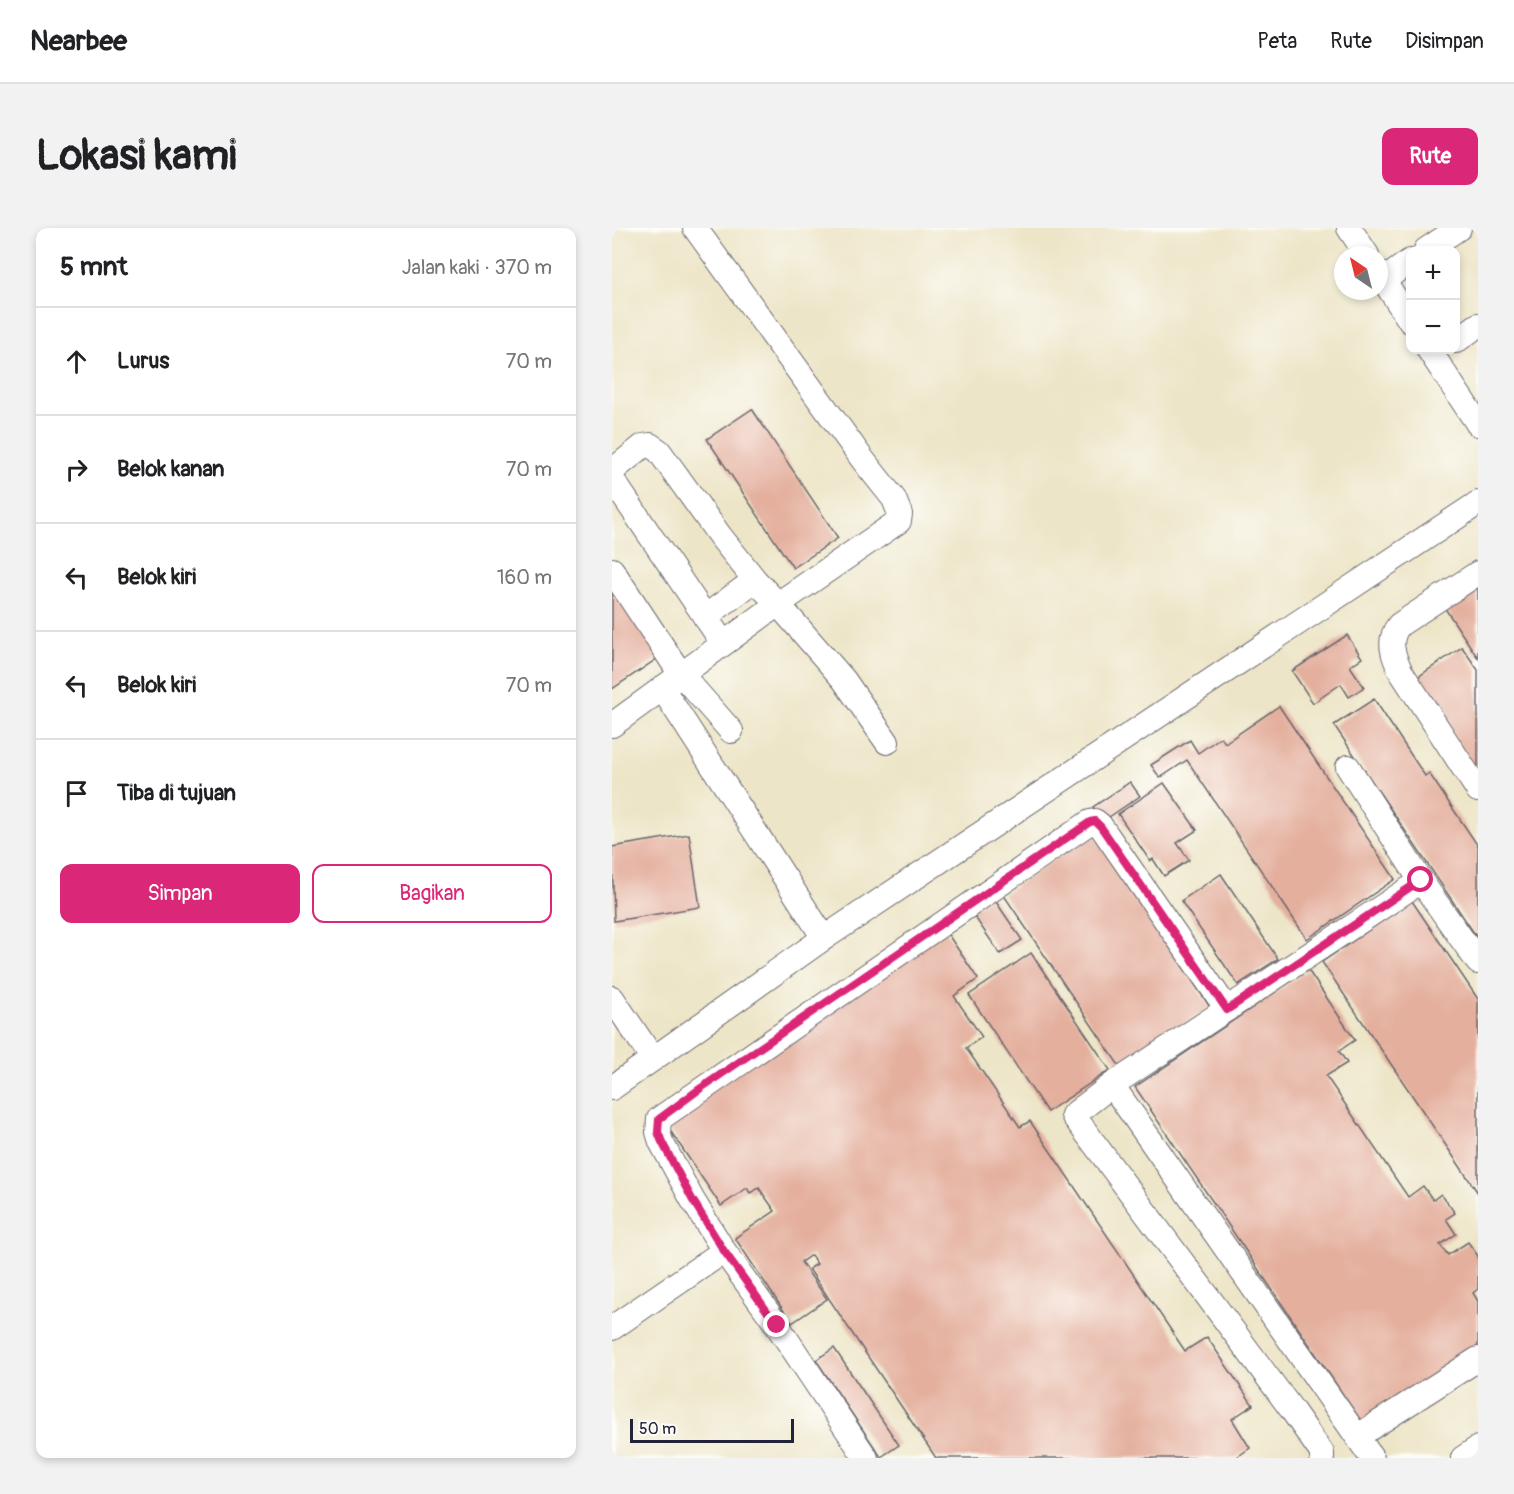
<!DOCTYPE html>
<html lang="id">
<head>
<meta charset="utf-8">
<style>
  body { margin:0; font-family:Pangolin,sans-serif; background:#f2f2f2; color:#202124 }
  .controls { position:absolute; right:18px; top:18px; display:grid; overflow:hidden; border-radius:12px; box-shadow:0 3px 9px #0003 }
  .controls button { width:54px; height:54px; display:grid; place-items:center; padding:0; border:0; border-bottom:2px solid #e0e0e0; background:#fff; color:#202124; font:30px sans-serif }
  .compass { position:absolute; left:722px; top:18px; width:54px; height:54px; border-radius:50%; background:#fff; box-shadow:0 3px 9px #0003; rotate:325deg }
  .scale { position:absolute; left:18px; bottom:15px; width:164px; box-sizing:border-box; padding-left:6px; border:3px solid #22223b; border-top:0; font-size:16px; line-height:21px; white-space:nowrap; color:#22223b; -webkit-text-stroke:4px #fdfcf7; paint-order:stroke }
  .stop { position:absolute; width:18px; height:18px; margin:-14px; border:4px solid #db2777; border-radius:50%; background:#fff }
  .stop.end { background:#db2777; border-color:#fff; box-shadow:0 2px 6px #0008 }
  .list { margin:0; padding:0; list-style:none }
  h2 { display:flex; justify-content:space-between; align-items:center; height:78px; margin:0; padding:0 24px; font-size:26px }
  h2 small { font-size:20px; font-weight:400; color:#757577 }
  .list li { display:grid; grid-template-columns:39px 1fr auto; gap:18px; align-items:center; box-sizing:border-box; height:108px; padding:0 24px; border-top:2px solid #e0e0e0 }
  .list b { display:block; font-size:22px; white-space:nowrap }
  .list em { font-size:20px; font-style:normal; color:#757577 }
  .actions { display:flex; gap:12px; padding:18px 24px }
  .actions a { flex:1; padding:14px 0; border:2px solid #db2777; border-radius:12px; text-align:center; font-size:21px; color:#db2777 }
  .actions .main { background:#db2777; color:#fff }
  .icon { flex:none; width:33px; height:33px; fill:none; stroke:currentColor; stroke-width:2; stroke-linecap:round; stroke-linejoin:round }
  .map { position:relative; flex:none; width:866px; height:1230px; overflow:hidden; border-radius:12px }
  header { display:flex; align-items:center; gap:36px; box-sizing:border-box; height:84px; padding:0 30px; background:#fff; border-bottom:2px solid #e0e0e0 }
  header strong { font-size:28px }
  nav { display:flex; gap:33px; margin-inline-start:auto; font-size:21px }
  .intro { display:flex; align-items:center; justify-content:space-between; box-sizing:border-box; height:144px; padding:0 36px }
  h1 { margin:0; font-size:42px }
  .button { padding:15px 27px; border-radius:12px; background:#db2777; color:#fff; font-size:21px; font-weight:700 }
  main { display:flex; gap:36px; padding:0 36px }
  aside { flex:1; background:#fff; border-radius:12px; box-shadow:0 3px 9px #0003 }
  .map>svg:first-child { display:block }
  .building { fill:#e4af9d }
  .lines { fill:none; stroke-linecap:round; stroke-linejoin:round }
  .minor-casing { stroke:#69666c; stroke-width:26 }
  .minor { stroke:#fff; stroke-width:24 }
  .route { stroke:#db2777; stroke-width:8 }
</style>
</head>
<body>
<header>
<strong>Nearbee</strong>
<nav><a>Peta</a><a>Rute</a><a>Disimpan</a></nav>
</header>
<div class="intro"><h1>Lokasi kami</h1><a class="button">Rute</a></div>
<main>
<aside>
<h2>5 mnt<small>Jalan kaki · 370 m</small></h2>
<ul class="list">
<li><svg class="icon" aria-label="ahead" viewBox="0 0 24 24"><path d="M12 20V5M6 11l6-6 6 6"/></svg><div><b>Lurus</b></div><em>70 m</em></li>
<li><svg class="icon" aria-label="right" viewBox="0 0 24 24"><path d="M7 20v-9h11M14 6l5 5-5 5"/></svg><div><b>Belok kanan</b></div><em>70 m</em></li>
<li><svg class="icon" aria-label="left" viewBox="0 0 24 24"><path d="M17 20v-9H6M10 6l-5 5 5 5"/></svg><div><b>Belok kiri</b></div><em>160 m</em></li>
<li><svg class="icon" aria-label="left" viewBox="0 0 24 24"><path d="M17 20v-9H6M10 6l-5 5 5 5"/></svg><div><b>Belok kiri</b></div><em>70 m</em></li>
<li><svg class="icon" aria-label="arrive" viewBox="0 0 24 24"><path d="M6 21V4h12l-3 4 3 4H6"/></svg><div><b>Tiba di tujuan</b></div></li>
</ul>
<div class="actions"><a class="main">Simpan</a><a>Bagikan</a></div>
</aside>
<div class="map">
<svg width="866" height="1230" viewBox="0 0 866 1230">
  <rect width="100%" height="100%" fill="#fdfcf7"/>
  <filter id="ink" filterUnits="userSpaceOnUse"><feTurbulence type="fractalNoise" baseFrequency=".0167" numOctaves="2"/><feDisplacementMap in="SourceGraphic" scale="12" xChannelSelector="R" yChannelSelector="G"/><feConvolveMatrix kernelMatrix="1 2 1 2 8 2 1 2 1" color-interpolation-filters="sRGB"/></filter>
  <filter id="wash" filterUnits="userSpaceOnUse"><feTurbulence type="fractalNoise" baseFrequency=".008" numOctaves="4" result="noise"/><feDisplacementMap in="SourceGraphic" scale="24" xChannelSelector="R" yChannelSelector="G"/><feGaussianBlur stdDeviation="1.35" result="paint"/><feColorMatrix in="noise" values="0 0 0 0 0 0 0 0 0 0 0 0 0 0 0 0 0 1.4 0 .05"/><feComposite in="paint" operator="in"/></filter>
  <g filter="url(#wash)">
    <rect width="100%" height="100%" fill="#ede5c7"/>
    <g id="blocks">
      <g class="building">
        <polygon points="140,181 226,310 181,340 95,211"/>
        <polygon points="866,352 866,430 830,376"/>
        <polygon points="0,355 49,428 0,461"/>
        <polygon points="735,407 750,430 738,438 752,459 737,469 729,456 701,475 680,443"/>
        <polygon points="850,419 866,442 866,544 803,451"/>
        <polygon points="762,471 813,548 817,545 866,618 866,711 722,497"/>
        <polygon points="667,478 783,651 695,711 575,532 548,550 539,537 578,512 586,525 609,509 613,515"/>
        <polygon points="518,554 528,568 491,593 481,579"/>
        <polygon points="552,555 585,602 565,615 577,632 552,648 541,631 538,633 506,586"/>
        <polygon points="481,605 598,779 508,839 391,666"/>
        <polygon points="77,606 88,679 2,693 0,619"/>
        <polygon points="609,646 666,731 626,757 569,673"/>
        <polygon points="380,668 410,712 388,726 358,682"/>
        <polygon points="800,673 866,771 866,965 710,734"/>
        <polygon points="333,702 366,751 342,768 370,809 354,820 408,899 418,893 573,1123 595,1109 641,1177 620,1191 638,1220 625,1229 626,1230 324,1230 197,1041 205,1036 199,1027 189,1034 215,1071 180,1095 123,1010 163,983 147,960 138,965 135,960 109,978 51,892"/>
        <polygon points="419,725 498,842 435,884 357,767"/>
        <polygon points="696,742 743,812 727,823 735,835 714,848 796,969 811,958 821,972 829,966 843,985 834,991 844,1006 828,1017 836,1027 856,1014 866,1028 866,1061 861,1065 866,1073 866,1118 751,1196 523,859"/>
        <polygon points="222,1120 287,1217 269,1229 204,1132"/>
      </g>
    </g>
  </g>
  <g filter="url(#ink)">
    <use href="#blocks" fill-opacity="0" stroke="#69666c" stroke-width="1.5"/>
    <g class="lines">
      <defs>
        <g id="minor">
          <polyline points="737,0 755,27"/>
          <polyline points="814,22 847,0"/>
          <polyline points="767,45 798,93"/>
          <polyline points="772,52 798,33"/>
          <polyline points="844,113 866,97"/>
          <polyline points="817,122 866,196"/>
          <polyline points="0,243 31,218 38,217 47,223 108,308 143,352 166,376 232,452 275,514"/>
          <polyline points="0,251 111,415"/>
          <polyline points="0,342 68,445 119,503"/>
          <path d="M 866,345 L 787,397 C 775,412 781,428 789,444 L 866,562"/>
          <polyline points="93,389 143,352"/>
          <polyline points="50,460 212,710"/>
          <polyline points="0,497 166,376 287,293 288,286 282,271 251,232 83,0"/>
          <polyline points="809,653 866,734"/>
          <polyline points="0,770 41,831"/>
          <polyline points="500,857 760,1230"/>
          <polyline points="0,860 212,710 866,275"/>
          <polyline points="0,1100 112,1023"/>
          <polyline points="746,1208 866,1131"/>
          <polyline points="254,1230 165,1097 112,1023 80,971 49,914 46,904 47,891 478,594 483,593 488,597 615,781"/>
          <polyline points="710,1230 710,1225 680,1182 461,887 500,857 809,653 736,539"/>
          <polyline points="851,1230 866,1220"/>
        </g>
      </defs>
      <use href="#minor" class="minor-casing"/>
      <use href="#minor" class="minor"/>
    </g>
  </g>
  <g class="lines" filter="url(#ink)">
    <polyline class="route" points="165,1097 112,1023 80,971 50,914 46,904 47,891 89,860 478,594 483,593 489,599 615,782 809,652"/>
  </g>
</svg>
<div class="controls">
<button>+</button>
<button>−</button>
</div>
<svg class="compass" viewBox="-18 -18 36 36"><path d="M0-13l5 13h-10z" fill="#e53935"/><path d="M0 13l5-13h-10z" fill="#757577"/></svg>
<div class="scale">50 m</div>
<div class="stop" style="left:809px;top:652px"></div>
<div class="stop end" style="left:165px;top:1097px"></div>
</div>
</main>
</body>
</html>
